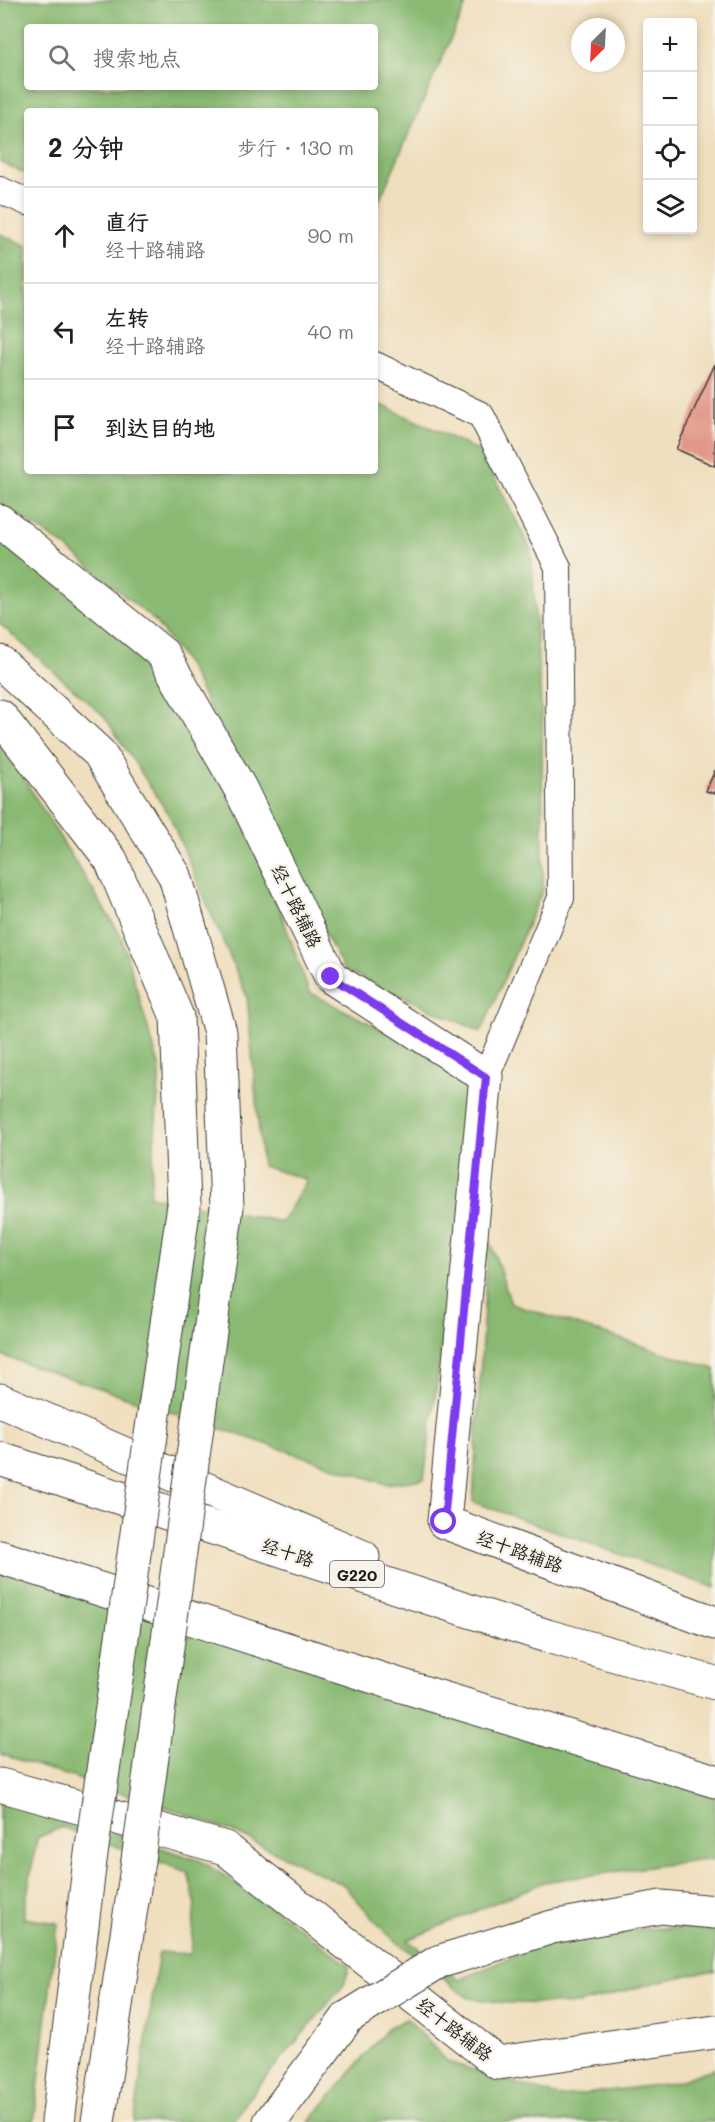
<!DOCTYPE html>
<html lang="zh">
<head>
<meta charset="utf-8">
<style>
  body { margin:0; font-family:Mali,"LXGW WenKai TC",sans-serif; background:#f6f6f6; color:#202124 }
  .controls { position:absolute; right:18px; top:18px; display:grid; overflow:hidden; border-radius:6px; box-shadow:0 3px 9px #0003 }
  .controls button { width:54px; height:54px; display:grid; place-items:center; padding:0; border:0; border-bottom:2px solid #e0e0e0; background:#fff; color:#202124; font:30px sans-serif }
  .compass { position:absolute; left:571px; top:18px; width:54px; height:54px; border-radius:50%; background:#fff; box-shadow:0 3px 9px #0003; rotate:204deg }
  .stop { position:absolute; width:18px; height:18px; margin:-14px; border:4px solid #7c3aed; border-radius:50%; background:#fff }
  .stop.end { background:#7c3aed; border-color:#fff; box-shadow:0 2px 6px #0008 }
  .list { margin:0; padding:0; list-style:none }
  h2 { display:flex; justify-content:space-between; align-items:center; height:78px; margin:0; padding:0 24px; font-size:26px }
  h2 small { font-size:20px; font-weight:400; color:#757577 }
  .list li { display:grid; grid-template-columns:39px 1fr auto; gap:18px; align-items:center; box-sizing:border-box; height:96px; padding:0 24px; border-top:2px solid #e0e0e0 }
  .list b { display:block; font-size:22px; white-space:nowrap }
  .list p { margin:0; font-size:20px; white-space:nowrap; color:#757577 }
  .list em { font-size:20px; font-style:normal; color:#757577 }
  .icon { flex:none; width:33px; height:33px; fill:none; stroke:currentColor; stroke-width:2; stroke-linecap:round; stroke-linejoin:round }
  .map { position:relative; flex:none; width:715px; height:2122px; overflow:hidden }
  .search { position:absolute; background:#fff; box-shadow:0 3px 9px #0003; left:24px; top:24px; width:354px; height:66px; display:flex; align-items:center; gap:15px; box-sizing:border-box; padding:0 21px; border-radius:6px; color:#757577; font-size:22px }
  .panel { position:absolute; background:#fff; box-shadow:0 3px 9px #0003; left:24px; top:108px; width:354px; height:366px; border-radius:6px }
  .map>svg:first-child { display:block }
  .forest { fill:#89b972; stroke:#526a47; stroke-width:1.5; fill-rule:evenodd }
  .building { fill:#e29889 }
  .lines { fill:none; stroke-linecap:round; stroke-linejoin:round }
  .street-casing { stroke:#3c3934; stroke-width:28 }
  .secondary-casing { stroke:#3c3934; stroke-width:35 }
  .highway-casing { stroke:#3c3934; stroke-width:35 }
  .street { stroke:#fff; stroke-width:26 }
  .secondary { stroke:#fff; stroke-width:33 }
  .highway { stroke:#fff; stroke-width:33 }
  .highway-bridge-casing { stroke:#3c3934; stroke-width:35; stroke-linecap:butt }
  .highway-bridge { stroke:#fff; stroke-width:33 }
  .route { stroke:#7c3aed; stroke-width:8 }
  .labels { text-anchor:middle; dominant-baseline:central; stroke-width:5; stroke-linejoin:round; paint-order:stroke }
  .shield { fill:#f7f3e8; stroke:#5e5c59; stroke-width:1.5 }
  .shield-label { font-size:16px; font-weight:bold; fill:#1c1c1c }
  .street-label { font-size:18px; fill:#1c1c1c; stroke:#f7f3e8 }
</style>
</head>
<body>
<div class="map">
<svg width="715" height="2122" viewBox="0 0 715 2122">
  <rect width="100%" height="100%" fill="#f7f3e8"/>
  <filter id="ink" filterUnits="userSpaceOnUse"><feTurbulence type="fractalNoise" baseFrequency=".0167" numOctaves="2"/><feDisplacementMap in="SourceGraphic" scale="12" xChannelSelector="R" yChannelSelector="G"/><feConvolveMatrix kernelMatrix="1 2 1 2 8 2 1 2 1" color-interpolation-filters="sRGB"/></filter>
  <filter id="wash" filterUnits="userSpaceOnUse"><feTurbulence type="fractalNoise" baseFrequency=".008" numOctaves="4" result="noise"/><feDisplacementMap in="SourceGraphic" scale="24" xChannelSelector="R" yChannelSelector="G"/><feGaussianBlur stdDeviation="1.35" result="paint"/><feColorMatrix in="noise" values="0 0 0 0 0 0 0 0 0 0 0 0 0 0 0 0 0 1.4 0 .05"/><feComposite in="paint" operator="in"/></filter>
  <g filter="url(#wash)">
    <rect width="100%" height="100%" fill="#f0dfbe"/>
    <g class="forest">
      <path d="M 0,0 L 468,0 L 375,210 L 375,111 L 27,111 L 27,174 L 0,162 ZM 27,27 L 375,27 L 375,87 L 27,87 Z"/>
      <polygon points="0,234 27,246 27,471 375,471 375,402 440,432 482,453 531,550 542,720 543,889 481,1032 344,970 188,666 155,621 66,547 0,503"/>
      <polygon points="0,537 166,676 263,862 309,992 478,1079 424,1479 386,1484 0,1355 0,740 121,936 160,1069 150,1196 282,1222 307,1180 262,1166 247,997 169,815 104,716 0,624"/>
      <polygon points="488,1235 511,1304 715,1369 715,1588 473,1502"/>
      <polygon points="0,1569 715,1793 715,1860 704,1859 544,1882 408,1940 459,1980 534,1947 625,1929 715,1927 715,1972 702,1972 653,1983 579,2004 507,2003 468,1998 386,1933 344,1885 238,1834 175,1810 0,1754"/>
      <polygon points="0,1802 39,1808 201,1861 262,1900 350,1966 344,1985 245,2102 234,2122 134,2122 159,1952 191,1954 195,1902 188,1872 62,1827 37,1838 23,1918 58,1923 34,2122 0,2122"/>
      <polygon points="407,2019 448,2062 560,2097 672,2083 715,2068 715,2122 309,2122 389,2027"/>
    </g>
    <g id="blocks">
      <g class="building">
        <polygon points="715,364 715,466 676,449"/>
        <polygon points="715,770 715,794 706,791"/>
      </g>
    </g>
  </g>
  <g filter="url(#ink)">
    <use href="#blocks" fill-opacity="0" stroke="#3c3934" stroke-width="1.5"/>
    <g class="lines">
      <defs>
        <g id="street">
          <polyline points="0,190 27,202"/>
          <polyline points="375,365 481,415 558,567 561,898 486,1077"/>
        </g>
        <g id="secondary">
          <polyline points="0,521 163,654 240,788 331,977 486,1077 444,1522 715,1623"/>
          <polyline points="0,1785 225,1848 498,2063 715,2032"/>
        </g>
        <g id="highway">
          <polyline points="0,662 99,753 175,876 220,1032 227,1207"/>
          <polyline points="0,716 111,860 177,1017 184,1205"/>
          <polyline points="0,1400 363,1557"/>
          <polyline points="0,1459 547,1636 715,1683"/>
          <polyline points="0,1557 396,1684 715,1781"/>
          <polyline points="438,1962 552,1927 661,1907 715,1912"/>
          <polyline points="58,2122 89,1868"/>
          <polyline points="98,2122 135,1882"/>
          <polyline points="270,2122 348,2017"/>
        </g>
      </defs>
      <use href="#street" class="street-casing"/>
      <use href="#secondary" class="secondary-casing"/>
      <use href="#highway" class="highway-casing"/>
      <use href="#street" class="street"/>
      <use href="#secondary" class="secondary"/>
      <use href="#highway" class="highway"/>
      <defs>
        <g id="highway-bridge">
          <polyline points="89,1868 184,1205"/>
          <polyline points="135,1882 227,1207"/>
          <polyline points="348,2017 438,1962"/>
        </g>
      </defs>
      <use href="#highway-bridge" class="highway-bridge-casing"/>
      <use href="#highway-bridge" class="highway-bridge"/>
    </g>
  </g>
  <g class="lines" filter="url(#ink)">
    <polyline class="route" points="331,977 486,1077 444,1522"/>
  </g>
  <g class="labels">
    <rect class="shield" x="330" y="1561" width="54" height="26" rx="4.5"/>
    <g class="shield-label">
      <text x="357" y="1574">G220</text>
    </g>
    <g class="street-label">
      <text transform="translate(297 906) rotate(64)">经十路辅路</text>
      <text transform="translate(520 1551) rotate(20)">经十路辅路</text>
      <text transform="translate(288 1552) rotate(18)">经十路</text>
      <text transform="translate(455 2029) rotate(38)">经十路辅路</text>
    </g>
  </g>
</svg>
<div class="controls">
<button>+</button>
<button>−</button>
<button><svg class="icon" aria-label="locate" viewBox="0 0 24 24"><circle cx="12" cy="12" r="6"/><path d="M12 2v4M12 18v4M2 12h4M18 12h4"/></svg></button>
<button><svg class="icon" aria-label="layers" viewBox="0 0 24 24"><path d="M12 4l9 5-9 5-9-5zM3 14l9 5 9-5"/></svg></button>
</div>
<svg class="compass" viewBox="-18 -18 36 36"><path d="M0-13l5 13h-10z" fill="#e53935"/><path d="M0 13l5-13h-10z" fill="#757577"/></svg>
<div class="stop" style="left:444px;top:1522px"></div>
<div class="stop end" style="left:331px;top:977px"></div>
<div class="search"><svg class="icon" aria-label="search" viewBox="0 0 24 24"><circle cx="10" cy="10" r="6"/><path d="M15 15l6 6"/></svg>搜索地点</div>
<section class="panel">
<h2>2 分钟<small>步行 · 130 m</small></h2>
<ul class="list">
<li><svg class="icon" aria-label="ahead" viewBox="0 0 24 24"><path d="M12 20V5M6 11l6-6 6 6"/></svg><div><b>直行</b><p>经十路辅路</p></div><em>90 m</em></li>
<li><svg class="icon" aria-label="left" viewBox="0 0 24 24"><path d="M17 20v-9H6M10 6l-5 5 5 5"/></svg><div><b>左转</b><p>经十路辅路</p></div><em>40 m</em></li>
<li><svg class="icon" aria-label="arrive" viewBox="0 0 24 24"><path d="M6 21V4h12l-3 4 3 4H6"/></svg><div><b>到达目的地</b></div></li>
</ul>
</section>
</div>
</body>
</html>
